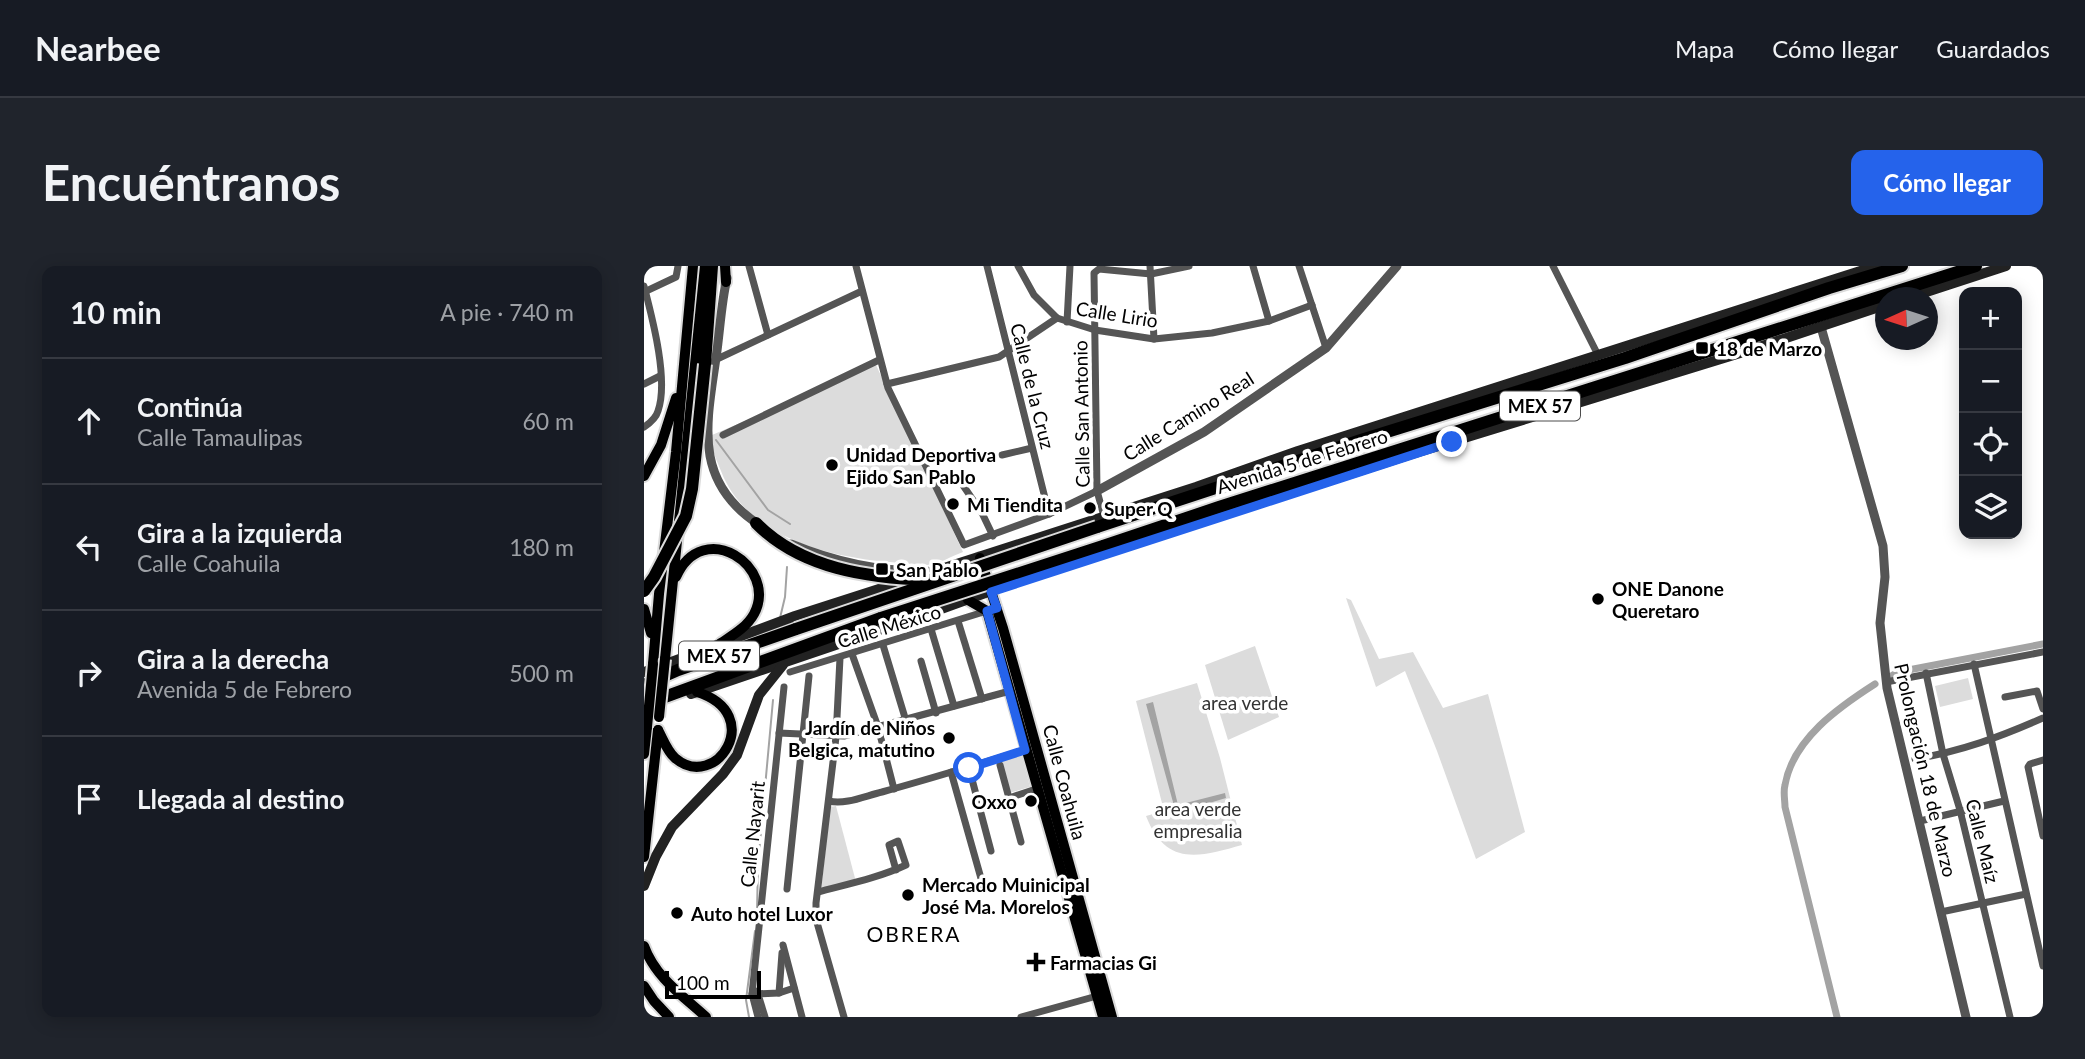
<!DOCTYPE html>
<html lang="es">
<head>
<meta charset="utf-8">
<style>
  body { margin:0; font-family:Lato,sans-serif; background:#20242c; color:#f1f3f6 }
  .controls { position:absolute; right:21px; top:21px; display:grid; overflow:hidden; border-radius:14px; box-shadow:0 4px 18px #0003 }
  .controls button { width:63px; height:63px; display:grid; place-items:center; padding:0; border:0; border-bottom:2px solid #363941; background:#171b24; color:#f1f3f6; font:35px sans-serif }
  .compass { position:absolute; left:1231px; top:21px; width:63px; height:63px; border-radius:50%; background:#171b24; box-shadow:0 4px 18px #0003; rotate:267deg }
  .scale { position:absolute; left:21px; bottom:18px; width:96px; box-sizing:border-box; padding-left:7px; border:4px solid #000; border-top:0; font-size:19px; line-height:24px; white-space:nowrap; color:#000; -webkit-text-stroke:5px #fff; paint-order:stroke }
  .stop { position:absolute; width:21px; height:21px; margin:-16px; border:5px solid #2563eb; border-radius:50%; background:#fff }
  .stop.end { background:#2563eb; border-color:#fff; box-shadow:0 2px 7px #0008 }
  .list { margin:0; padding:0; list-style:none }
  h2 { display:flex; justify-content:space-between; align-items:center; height:91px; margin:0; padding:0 28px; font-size:30px }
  h2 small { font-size:23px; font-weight:400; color:#9ea1a6 }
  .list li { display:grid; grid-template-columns:46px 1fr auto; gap:21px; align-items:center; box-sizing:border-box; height:126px; padding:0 28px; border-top:2px solid #363941 }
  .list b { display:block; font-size:26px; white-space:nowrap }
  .list p { margin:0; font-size:23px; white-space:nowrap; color:#9ea1a6 }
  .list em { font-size:23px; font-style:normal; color:#9ea1a6 }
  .icon { flex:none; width:38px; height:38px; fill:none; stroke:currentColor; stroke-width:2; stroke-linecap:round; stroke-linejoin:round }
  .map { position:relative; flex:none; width:1399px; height:751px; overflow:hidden; border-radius:14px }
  header { display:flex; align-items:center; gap:42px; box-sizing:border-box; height:98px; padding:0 35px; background:#171b24; border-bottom:2px solid #363941 }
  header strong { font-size:33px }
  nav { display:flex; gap:38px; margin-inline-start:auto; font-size:24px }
  .intro { display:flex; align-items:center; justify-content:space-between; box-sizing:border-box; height:168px; padding:0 42px }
  h1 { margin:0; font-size:49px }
  .button { padding:18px 32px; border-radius:14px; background:#2563eb; color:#fff; font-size:24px; font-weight:700 }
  main { display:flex; gap:42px; padding:0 42px }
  aside { flex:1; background:#171b24; border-radius:14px; box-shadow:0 4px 18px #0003 }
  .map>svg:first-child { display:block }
  .green { fill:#dcdcdc }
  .water { fill:#a3a3a3 }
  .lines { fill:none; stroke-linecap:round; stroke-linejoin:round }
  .stream { stroke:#a3a3a3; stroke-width:2 }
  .canal { stroke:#a3a3a3; stroke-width:7 }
  .primary-casing { stroke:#dbdbdb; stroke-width:14 }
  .trunk-casing { stroke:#dbdbdb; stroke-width:16 }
  .minor { stroke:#555; stroke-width:7 }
  .tertiary { stroke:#555; stroke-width:9 }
  .secondary { stroke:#222; stroke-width:10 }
  .primary { stroke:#000; stroke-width:10 }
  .trunk { stroke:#000; stroke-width:12 }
  .primary-bridge-casing { stroke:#dbdbdb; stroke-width:14; stroke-linecap:butt }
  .trunk-bridge-casing { stroke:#dbdbdb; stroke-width:16; stroke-linecap:butt }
  .primary-bridge { stroke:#000; stroke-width:10 }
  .trunk-bridge { stroke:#000; stroke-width:12 }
  .route { stroke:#2563eb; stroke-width:9 }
  .poi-dot { fill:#000; stroke:#fff; stroke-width:2.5 }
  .labels { text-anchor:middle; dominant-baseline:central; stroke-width:7; stroke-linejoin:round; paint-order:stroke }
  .shield { fill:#fff; stroke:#4c4c4c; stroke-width:2 }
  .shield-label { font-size:18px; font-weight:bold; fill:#000 }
  .street-label { font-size:19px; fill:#000; stroke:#fff }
  .poi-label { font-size:19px; font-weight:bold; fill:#000; stroke:#fff; text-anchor:start }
  .park-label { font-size:19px; fill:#333; stroke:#fff }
  .neighbourhood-label { font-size:21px; letter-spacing:2px; fill:#000; stroke:#fff }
</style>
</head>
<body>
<header>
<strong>Nearbee</strong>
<nav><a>Mapa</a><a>Cómo llegar</a><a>Guardados</a></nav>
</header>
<div class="intro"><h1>Encuéntranos</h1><a class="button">Cómo llegar</a></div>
<main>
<aside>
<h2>10 min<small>A pie · 740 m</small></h2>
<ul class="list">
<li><svg class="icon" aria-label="ahead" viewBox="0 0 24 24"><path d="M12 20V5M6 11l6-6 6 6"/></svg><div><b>Continúa</b><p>Calle Tamaulipas</p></div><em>60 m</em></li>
<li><svg class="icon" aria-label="left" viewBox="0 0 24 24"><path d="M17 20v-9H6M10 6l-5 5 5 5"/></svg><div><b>Gira a la izquierda</b><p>Calle Coahuila</p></div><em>180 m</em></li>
<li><svg class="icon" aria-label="right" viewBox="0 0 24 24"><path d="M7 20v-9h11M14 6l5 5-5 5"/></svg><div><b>Gira a la derecha</b><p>Avenida 5 de Febrero</p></div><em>500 m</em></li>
<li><svg class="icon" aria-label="arrive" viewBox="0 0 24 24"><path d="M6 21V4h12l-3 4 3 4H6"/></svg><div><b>Llegada al destino</b></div></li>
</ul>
</aside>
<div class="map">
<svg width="1399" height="751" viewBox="0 0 1399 751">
  <rect width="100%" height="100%" fill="#fff"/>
  <g class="green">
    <path d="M 232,99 L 319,286 C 308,290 295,298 283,299 C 272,300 258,297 246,296 C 183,291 102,270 77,205 C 72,192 66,182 68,169 Z"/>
    <polygon points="702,332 707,334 735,393 769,386 799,442 844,428 881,566 832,593 793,485 761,405 732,421"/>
    <polygon points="611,380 635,451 584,474 561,399"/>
    <polygon points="1324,412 1329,433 1296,441 1291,420"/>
    <path d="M 553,417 L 576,492 L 598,579 C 555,591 522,601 502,550 L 520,545 L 492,435 Z"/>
    <polygon points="377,488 386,521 365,527 356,494"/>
    <polygon points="192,540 212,616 177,626 186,541"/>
  </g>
  <polygon class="water" points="509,436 534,539 581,527 582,532 532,547 502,438"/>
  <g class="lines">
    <g class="stream">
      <polyline points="72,174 124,244 146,258"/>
      <polyline points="136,352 141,331 143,301"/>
      <polyline points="113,645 114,598 129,434"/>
      <polyline points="105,751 102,734 111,665"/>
    </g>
    <g class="canal">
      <polyline points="1244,412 1254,406 1399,378"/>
      <path d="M 1193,751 L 1141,541 C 1141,534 1139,526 1141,519 C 1149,473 1195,441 1231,418"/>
    </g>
    <defs>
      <g id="primary">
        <polyline points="81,0 82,16"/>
        <polyline points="0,210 17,179 32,132"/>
        <polyline points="336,292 359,362 468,751"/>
        <path d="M 32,311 C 59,250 135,301 110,348 C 103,361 89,369 77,377"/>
        <polyline points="324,334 343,345 459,751"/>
        <polyline points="0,343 7,367"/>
        <polyline points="21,393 61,0"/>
        <polyline points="9,398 15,328 32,186 49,0"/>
        <path d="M 14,464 C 19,473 23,485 31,492 C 72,527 123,448 53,426"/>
        <polyline points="0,488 3,461"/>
        <polyline points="0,591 14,464"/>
        <path d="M 0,680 C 11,711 39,730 62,751"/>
        <polyline points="0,720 10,735 25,751"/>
      </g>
      <g id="trunk">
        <polyline points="61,98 68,0"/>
        <polyline points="453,261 717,174 981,92 1185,22 1258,0"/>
        <polyline points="459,280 575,241 1332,0"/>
        <polyline points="0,419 34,404 152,363"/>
        <polyline points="7,436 237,352"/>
      </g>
    </defs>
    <use href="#primary" class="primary-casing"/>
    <use href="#trunk" class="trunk-casing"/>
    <g class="minor">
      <polyline points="105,0 124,69"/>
      <polyline points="212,0 244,122 320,279 405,248 453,225"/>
      <polyline points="343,0 405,248"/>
      <polyline points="374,0 390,29 413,52 451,64 510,73 568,67 625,55 668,39"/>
      <polyline points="506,0 510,73"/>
      <polyline points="609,0 625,55"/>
      <polyline points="655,0 682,82"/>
      <polyline points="909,0 954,89"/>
      <path d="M 0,20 C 8,51 25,114 14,145 C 12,152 6,157 0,161"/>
      <polyline points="0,26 32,11 34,0"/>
      <polyline points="423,56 426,0"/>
      <polyline points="71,94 218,25"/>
      <polyline points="0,118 16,110"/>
      <polyline points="243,118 355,91 413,52"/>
      <polyline points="79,169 235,94"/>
      <polyline points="358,189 388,182"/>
      <polyline points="316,215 338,247 349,270"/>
      <polyline points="460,250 453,225 450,7 455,3 507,8 545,0"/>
      <polyline points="314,355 338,433"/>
      <polyline points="287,363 310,440"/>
      <polyline points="239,379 262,455"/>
      <polyline points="208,388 234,461 250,523"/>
      <polyline points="196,392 192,471 172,637 172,653 200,751"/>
      <polyline points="277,395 292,447"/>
      <polyline points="1330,398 1399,700"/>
      <polyline points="146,406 346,344"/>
      <polyline points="1282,407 1299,488 1316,544 1366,751"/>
      <polyline points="1242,416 1399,386"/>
      <polyline points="1361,431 1393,425 1399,443"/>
      <polyline points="135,467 200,470 366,425"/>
      <path d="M 1271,493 C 1318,485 1356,471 1399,452"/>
      <polyline points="1399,494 1386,498 1384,501 1399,570"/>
      <polyline points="356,499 377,576"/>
      <polyline points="325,502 347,585"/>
      <polyline points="307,506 340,623"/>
      <polyline points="365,532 392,523"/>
      <path d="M 185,535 C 201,539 221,530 238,526 C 286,513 334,498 381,484"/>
      <polyline points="1276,555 1360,535"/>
      <polyline points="143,623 165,410"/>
      <path d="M 174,626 C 204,618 234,612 262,599 L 254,575 L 245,579 L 252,604"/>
      <polyline points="1297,646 1382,628"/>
      <polyline points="139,679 158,751"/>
      <polyline points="113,725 121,751"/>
      <polyline points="135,727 138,687"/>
      <polyline points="108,728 135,727 150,722"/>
      <polyline points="114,751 108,728 140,421"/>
      <polyline points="377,751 453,730"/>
    </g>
    <g class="tertiary">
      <path d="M 83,12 C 77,38 76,65 72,92 C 62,160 49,217 117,260"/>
      <polyline points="1177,61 1239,280 1241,311 1236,357 1243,422 1322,751"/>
      <polyline points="453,225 560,166 682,82 753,0"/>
      <path d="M 147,278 C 191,296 236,306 283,305"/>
    </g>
    <g class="secondary">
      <polyline points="1264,32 1362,0"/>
      <polyline points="0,406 151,350 552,221 654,185 1232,0"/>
      <polyline points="47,428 289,346 380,313 768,188 1106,84 1241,39"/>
      <polyline points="0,620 12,590 28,561 79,508 93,489 115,429 139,399"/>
    </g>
    <use href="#primary" class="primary"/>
    <use href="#trunk" class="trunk"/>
    <defs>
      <g id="primary-bridge">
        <polyline points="15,451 21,393"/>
        <polyline points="3,461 9,398"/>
      </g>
      <g id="trunk-bridge">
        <path d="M 112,257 C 157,303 225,312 286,314"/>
        <polyline points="0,325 10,311 42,250 48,223 61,98"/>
        <polyline points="237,352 459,280"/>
        <polyline points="152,363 453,261"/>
      </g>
    </defs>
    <use href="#primary-bridge" class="primary-bridge-casing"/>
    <use href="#trunk-bridge" class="trunk-bridge-casing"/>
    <use href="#primary-bridge" class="primary-bridge"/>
    <use href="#trunk-bridge" class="trunk-bridge"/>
  </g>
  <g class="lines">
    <polyline class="route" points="325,502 381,484 343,345 353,342 347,326 808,176"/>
  </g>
  <g class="poi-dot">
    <rect x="1051" y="75" width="14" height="14" rx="3.5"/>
    <circle cx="188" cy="199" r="7"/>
    <circle cx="309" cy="238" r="7"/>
    <circle cx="446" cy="242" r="7"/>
    <rect x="231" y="296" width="14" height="14" rx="3.5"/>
    <circle cx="954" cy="333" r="7"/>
    <circle cx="305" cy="472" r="7"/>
    <circle cx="387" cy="535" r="7"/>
    <circle cx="264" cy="629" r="7"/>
    <circle cx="33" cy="647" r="7"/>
    <path d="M388.5 685.5h7v7h7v7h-7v7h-7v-7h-7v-7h7z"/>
  </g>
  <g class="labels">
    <g class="shield">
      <rect x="856" y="125.5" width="80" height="29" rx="5"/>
      <rect x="35" y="375.5" width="80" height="29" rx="5"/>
    </g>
    <g class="shield-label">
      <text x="896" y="140">MEX 57</text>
      <text x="75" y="390">MEX 57</text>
    </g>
    <g class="street-label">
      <text transform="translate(473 48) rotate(9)">Calle Lirio</text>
      <text transform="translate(389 120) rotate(76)">Calle de la Cruz</text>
      <text transform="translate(437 148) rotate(-91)">Calle San Antonio</text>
      <text transform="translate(544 150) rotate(-32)">Calle Camino Real</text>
      <text transform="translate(658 195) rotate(-17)">Avenida 5 de Febrero</text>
      <text transform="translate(245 360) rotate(-17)">Calle México</text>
      <text transform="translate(1282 504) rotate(77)">Prolongación 18 de Marzo</text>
      <text transform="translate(421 516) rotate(75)">Calle Coahuila</text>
      <text transform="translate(108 568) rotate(-84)">Calle Nayarit</text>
      <text transform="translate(1339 575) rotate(76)">Calle Maíz</text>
    </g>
    <g class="poi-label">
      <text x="1072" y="82">18 de Marzo</text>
      <text x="202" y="188">Unidad Deportiva<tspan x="202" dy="22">Ejido San Pablo</tspan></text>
      <text x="323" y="238">Mi Tiendita</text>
      <text x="460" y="242">Super Q</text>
      <text x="252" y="303">San Pablo</text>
      <text x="968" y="322">ONE Danone<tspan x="968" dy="22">Queretaro</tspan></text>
      <text x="291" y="461" text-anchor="end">Jardín de Niños<tspan x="291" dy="22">Belgica, matutino</tspan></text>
      <text x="373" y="535" text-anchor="end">Oxxo</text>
      <text x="278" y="618">Mercado Muinicipal<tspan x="278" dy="22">José Ma. Morelos</tspan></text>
      <text x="47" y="647">Auto hotel Luxor</text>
      <text x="406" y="696">Farmacias Gi</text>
    </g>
    <g class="park-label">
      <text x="601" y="436">area verde</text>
      <text x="554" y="542">area verde<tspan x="554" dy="22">empresalia</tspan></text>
    </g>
    <g class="neighbourhood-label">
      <text x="270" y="667">OBRERA</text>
    </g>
  </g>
</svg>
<div class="controls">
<button>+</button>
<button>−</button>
<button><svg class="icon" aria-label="locate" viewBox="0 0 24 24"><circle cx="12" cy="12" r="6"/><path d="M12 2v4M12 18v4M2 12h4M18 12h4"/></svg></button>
<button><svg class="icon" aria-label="layers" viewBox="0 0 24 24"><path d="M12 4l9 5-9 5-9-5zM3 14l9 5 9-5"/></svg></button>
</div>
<svg class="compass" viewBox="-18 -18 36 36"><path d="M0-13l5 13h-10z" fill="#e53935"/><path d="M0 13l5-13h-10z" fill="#9ea1a6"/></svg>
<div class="scale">100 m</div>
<div class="stop" style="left:325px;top:502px"></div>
<div class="stop end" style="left:808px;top:176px"></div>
</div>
</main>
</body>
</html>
